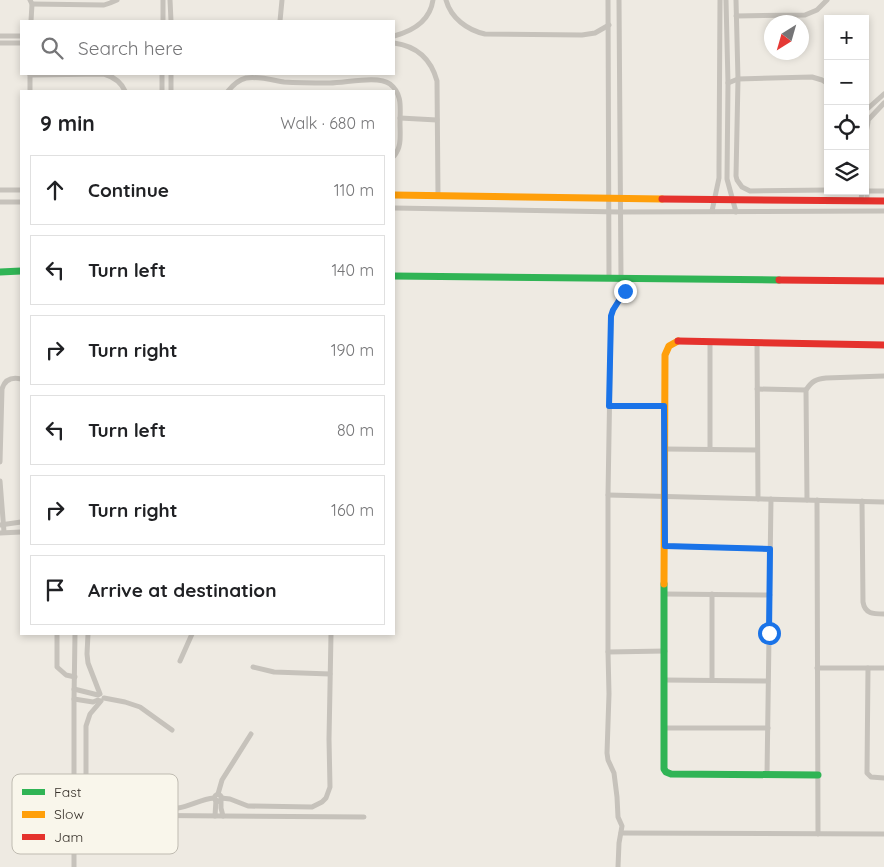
<!DOCTYPE html>
<html lang="en">
<head>
<meta charset="utf-8">
<style>
  body { margin:0; font-family:Quicksand,sans-serif; background:#f6f6f6; color:#202124 }
  .controls { position:absolute; right:15px; top:15px; display:grid; overflow:hidden; border-radius:0px; box-shadow:0 2px 8px #0003 }
  .controls button { width:45px; height:45px; display:grid; place-items:center; padding:0; border:0; border-bottom:1px solid #e0e0e0; background:#fff; color:#202124; font:25px sans-serif }
  .compass { position:absolute; left:764px; top:15px; width:45px; height:45px; border-radius:50%; background:#fff; box-shadow:0 2px 8px #0003; rotate:217deg }
  .stop { position:absolute; width:15px; height:15px; margin:-11px; border:4px solid #1a73e8; border-radius:50%; background:#fff }
  .stop.end { background:#1a73e8; border-color:#fff; box-shadow:0 1px 5px #0008 }
  .list { margin:0; padding:0; list-style:none }
  h2 { display:flex; justify-content:space-between; align-items:center; height:65px; margin:0; padding:0 20px; font-size:21px }
  h2 small { font-size:16px; font-weight:400; color:#757577 }
  .list li { display:grid; grid-template-columns:32px 1fr auto; gap:15px; align-items:center; box-sizing:border-box; height:70px; margin:0 10px 10px; padding:0 10px; border:1px solid #e0e0e0; border-radius:0px }
  .list b { display:block; font-size:19px; white-space:nowrap }
  .list em { font-size:16px; font-style:normal; color:#757577 }
  .icon { flex:none; width:28px; height:28px; fill:none; stroke:currentColor; stroke-width:2; stroke-linecap:round; stroke-linejoin:round }
  .map { position:relative; flex:none; width:884px; height:867px; overflow:hidden }
  .search { position:absolute; background:#fff; box-shadow:0 2px 8px #0003; left:20px; top:20px; width:375px; height:55px; display:flex; align-items:center; gap:12px; box-sizing:border-box; padding:0 18px; border-radius:0px; color:#757577; font-size:19px }
  .panel { position:absolute; background:#fff; box-shadow:0 2px 8px #0003; left:20px; top:90px; width:375px; height:545px; border-radius:0px }
  .map>svg:first-child { display:block }
  .lines { fill:none; stroke-linecap:round; stroke-linejoin:round }
  .street { stroke:#c6c2bb; stroke-width:5 }
  .fast { stroke:#30b455; stroke-width:7 }
  .slow { stroke:#ff9f0a; stroke-width:7 }
  .jam { stroke:#e5322d; stroke-width:7 }
  .route { stroke:#1a73e8; stroke-width:6 }
  .key { fill:#f9f6eb; stroke:#bfbbb1; stroke-width:1 }
  .key-label { font-size:14px; fill:#37312a }
</style>
</head>
<body>
<div class="map">
<svg width="884" height="867" viewBox="0 0 884 867">
  <rect width="100%" height="100%" fill="#eeeae2"/>
  <g class="lines">
    <g class="street">
      <polyline points="30,0 32,4 31,21"/>
      <polyline points="170,0 171,21"/>
      <path d="M 446,0 C 451,18 467,30 485,34 L 582,35 L 595,33 L 609,25"/>
      <polyline points="608,0 609,278"/>
      <polyline points="619,0 621,278"/>
      <polyline points="726,0 728,83 727,179 736,212"/>
      <polyline points="736,0 738,79 736,176 737,180 742,187 750,191 828,190"/>
      <polyline points="32,4 104,5 110,3 117,0"/>
      <polyline points="736,16 805,15 817,10 827,0"/>
      <polyline points="163,21 163,0"/>
      <polyline points="280,21 282,0"/>
      <polyline points="0,36 21,36"/>
      <path d="M 394,36 C 413,31 430,21 433,0"/>
      <polyline points="0,43 21,43"/>
      <path d="M 394,43 C 416,46 431,59 437,81 L 438,195"/>
      <polyline points="162,74 162,91"/>
      <polyline points="171,74 171,91"/>
      <path d="M 30,75 L 104,74 C 114,77 121,82 125,91"/>
      <polyline points="728,83 738,79 812,77 822,80 828,84"/>
      <polyline points="30,91 30,74"/>
      <path d="M 228,91 C 233,85 238,80 246,78 C 258,76 272,80 284,82 C 299,83 315,83 330,83 C 346,83 378,75 390,84 C 403,94 400,109 400,123 C 400,135 402,147 394,156"/>
      <polyline points="865,111 884,94"/>
      <polyline points="400,118 437,120"/>
      <polyline points="869,119 884,103"/>
      <polyline points="0,190 21,190"/>
      <polyline points="865,191 884,191"/>
      <polyline points="861,200 862,191"/>
      <polyline points="867,200 866,133 868,122"/>
      <polyline points="0,202 21,202"/>
      <polyline points="394,208 620,212 884,211"/>
      <polyline points="712,211 719,178 719,168 720,0"/>
      <polyline points="757,343 758,499"/>
      <polyline points="757,389 806,390"/>
      <polyline points="609,406 664,406"/>
      <polyline points="665,449 757,450"/>
      <polyline points="710,449 710,342"/>
      <path d="M 0,462 L 2,389 C 5,379 12,377 21,379"/>
      <polyline points="0,481 4,532"/>
      <polyline points="608,495 884,502"/>
      <path d="M 807,500 L 806,390 C 812,381 816,379 826,378 L 884,376"/>
      <polyline points="817,500 818,834"/>
      <path d="M 862,501 L 863,602 C 865,614 873,614 884,614"/>
      <polyline points="0,525 21,522"/>
      <polyline points="0,533 21,532"/>
      <polyline points="665,546 770,549"/>
      <polyline points="665,594 770,595"/>
      <polyline points="712,594 712,680"/>
      <polyline points="57,634 57,667 66,675 75,677"/>
      <polyline points="88,634 87,654 88,663 100,694"/>
      <polyline points="608,652 665,651"/>
      <polyline points="180,661 192,634"/>
      <polyline points="253,667 274,672 330,674"/>
      <polyline points="817,668 884,668"/>
      <polyline points="868,668 867,773 871,777 884,778"/>
      <polyline points="664,680 768,681"/>
      <polyline points="74,689 98,695"/>
      <polyline points="104,698 125,702 140,707 172,730"/>
      <polyline points="74,699 93,702 98,700"/>
      <path d="M 101,701 L 90,714 L 86,726 L 86,788 C 88,798 93,803 102,806 L 178,808 C 191,806 201,799 214,798"/>
      <polyline points="664,728 768,728"/>
      <polyline points="767,775 771,499"/>
      <polyline points="218,794 222,780 251,734"/>
      <circle cx="218" cy="798" r="3.5"/>
      <polyline points="74,798 87,809 103,815 364,817"/>
      <polyline points="221,798 230,799 248,806 312,807 322,802 326,798 330,787 329,739 331,634"/>
      <polyline points="221,799 221,808 223,816"/>
      <polyline points="215,816 216,800"/>
      <polyline points="621,833 884,834"/>
      <polyline points="74,867 74,699 75,634"/>
      <path d="M 618,867 L 619,843 L 622,826 L 618,817 L 617,797 L 614,773 L 608,760 L 607,753 L 609,694 L 608,652 L 608,495 L 611,316 C 615,302 626,293 627,279"/>
    </g>
    <g class="fast">
      <polyline points="0,272 21,271"/>
      <polyline points="394,276 779,280"/>
      <polyline points="664,584 664,769 666,772 671,774 818,775"/>
    </g>
    <g class="slow">
      <polyline points="394,195 662,199"/>
      <polyline points="664,584 665,355 669,346 678,341"/>
    </g>
    <g class="jam">
      <polyline points="662,199 884,201"/>
      <polyline points="779,280 884,281"/>
      <polyline points="678,341 884,345"/>
    </g>
  </g>
  <g class="lines">
    <polyline class="route" points="625,291 613,310 611,316 609,406 664,406 665,546 770,549 769,633"/>
  </g>
  <rect x="12" y="774" width="166" height="80" rx="8" class="key"/>
  <rect x="22" y="789" width="23" height="6" fill="#30b455"/>
  <rect x="22" y="811" width="23" height="7" fill="#ff9f0a"/>
  <rect x="22" y="834" width="23" height="6" fill="#e5322d"/>
  <g class="key-label">
    <text x="54" y="797">Fast</text>
    <text x="54" y="819">Slow</text>
    <text x="54" y="842">Jam</text>
  </g>
</svg>
<div class="controls">
<button>+</button>
<button>−</button>
<button><svg class="icon" aria-label="locate" viewBox="0 0 24 24"><circle cx="12" cy="12" r="6"/><path d="M12 2v4M12 18v4M2 12h4M18 12h4"/></svg></button>
<button><svg class="icon" aria-label="layers" viewBox="0 0 24 24"><path d="M12 4l9 5-9 5-9-5zM3 14l9 5 9-5"/></svg></button>
</div>
<svg class="compass" viewBox="-18 -18 36 36"><path d="M0-13l5 13h-10z" fill="#e53935"/><path d="M0 13l5-13h-10z" fill="#757577"/></svg>
<div class="stop" style="left:769px;top:633px"></div>
<div class="stop end" style="left:625px;top:291px"></div>
<div class="search"><svg class="icon" aria-label="search" viewBox="0 0 24 24"><circle cx="10" cy="10" r="6"/><path d="M15 15l6 6"/></svg>Search here</div>
<section class="panel">
<h2>9 min<small>Walk · 680 m</small></h2>
<ul class="list">
<li><svg class="icon" aria-label="ahead" viewBox="0 0 24 24"><path d="M12 20V5M6 11l6-6 6 6"/></svg><div><b>Continue</b></div><em>110 m</em></li>
<li><svg class="icon" aria-label="left" viewBox="0 0 24 24"><path d="M17 20v-9H6M10 6l-5 5 5 5"/></svg><div><b>Turn left</b></div><em>140 m</em></li>
<li><svg class="icon" aria-label="right" viewBox="0 0 24 24"><path d="M7 20v-9h11M14 6l5 5-5 5"/></svg><div><b>Turn right</b></div><em>190 m</em></li>
<li><svg class="icon" aria-label="left" viewBox="0 0 24 24"><path d="M17 20v-9H6M10 6l-5 5 5 5"/></svg><div><b>Turn left</b></div><em>80 m</em></li>
<li><svg class="icon" aria-label="right" viewBox="0 0 24 24"><path d="M7 20v-9h11M14 6l5 5-5 5"/></svg><div><b>Turn right</b></div><em>160 m</em></li>
<li><svg class="icon" aria-label="arrive" viewBox="0 0 24 24"><path d="M6 21V4h12l-3 4 3 4H6"/></svg><div><b>Arrive at destination</b></div></li>
</ul>
</section>
</div>
</body>
</html>
